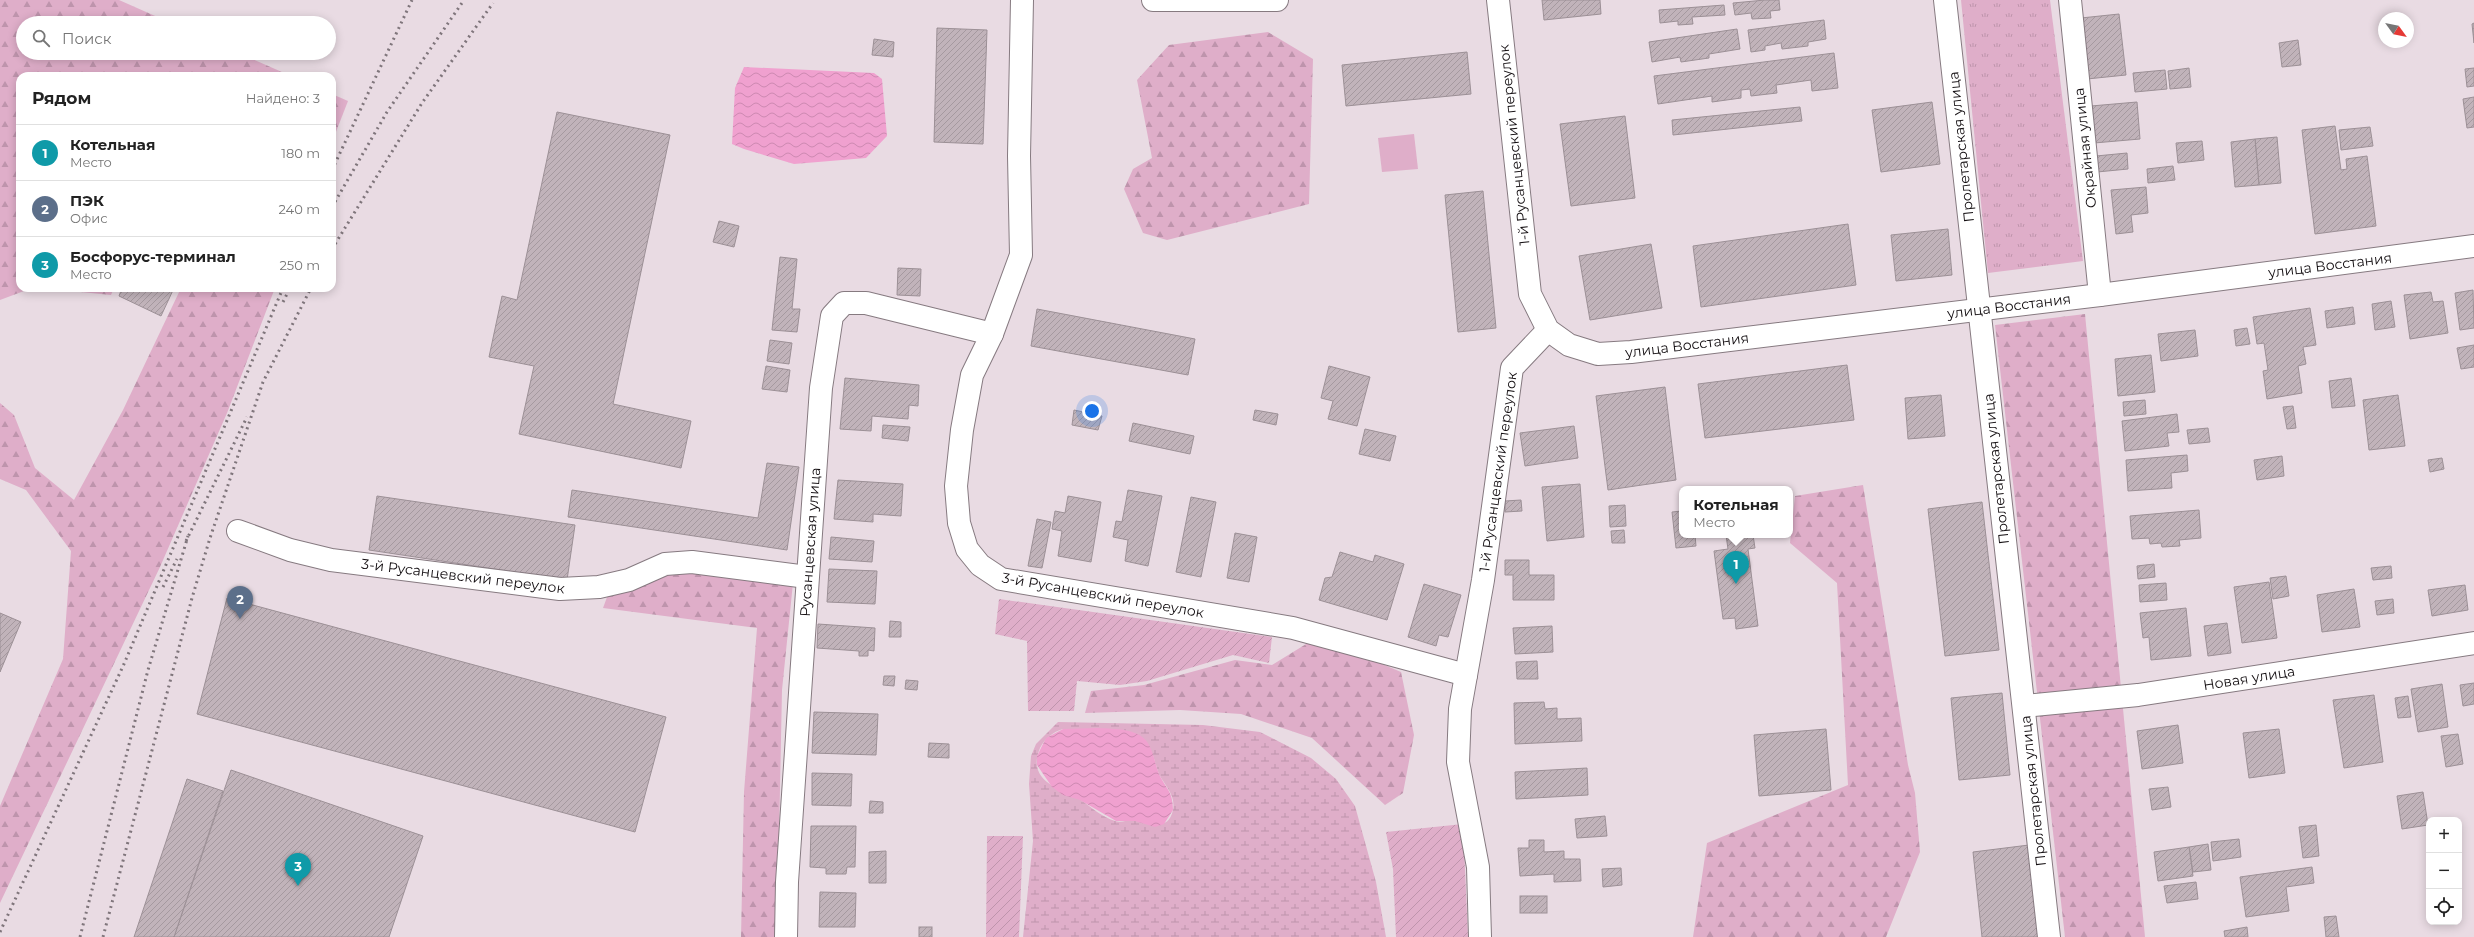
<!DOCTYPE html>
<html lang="ru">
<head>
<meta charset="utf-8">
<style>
  body { margin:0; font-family:Montserrat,sans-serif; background:#f2f2f2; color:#222 }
  .controls { position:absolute; right:12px; bottom:12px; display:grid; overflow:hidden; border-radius:8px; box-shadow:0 2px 10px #0003 }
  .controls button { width:36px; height:36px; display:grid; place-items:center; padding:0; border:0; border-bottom:1px solid #e0e0e0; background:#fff; color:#222; font:20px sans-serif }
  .compass { position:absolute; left:2378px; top:12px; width:36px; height:36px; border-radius:50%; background:#fff; box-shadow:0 2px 10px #0003; rotate:123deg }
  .you { position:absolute; left:1092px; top:411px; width:14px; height:14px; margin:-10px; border:3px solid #fff; border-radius:50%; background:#1a73e8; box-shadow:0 0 0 6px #1a73e833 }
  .badge { display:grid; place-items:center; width:26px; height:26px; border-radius:50%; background:#991b72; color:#fff; font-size:13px; font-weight:700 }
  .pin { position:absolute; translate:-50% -33px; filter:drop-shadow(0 1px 2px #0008) }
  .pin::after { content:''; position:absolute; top:21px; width:14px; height:12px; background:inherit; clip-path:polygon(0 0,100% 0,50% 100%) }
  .popup { position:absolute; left:1679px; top:486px; width:114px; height:52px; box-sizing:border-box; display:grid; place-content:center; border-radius:8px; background:#fff; filter:drop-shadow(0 1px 3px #0005); font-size:13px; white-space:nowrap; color:#767676 }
  .popup b { font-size:15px; color:#222 }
  .popup::after { content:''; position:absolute; left:50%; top:100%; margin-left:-8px; border:8px solid transparent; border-top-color:#fff }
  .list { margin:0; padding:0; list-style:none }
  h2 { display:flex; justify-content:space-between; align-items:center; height:52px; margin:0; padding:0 16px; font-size:17px }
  h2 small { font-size:13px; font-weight:400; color:#767676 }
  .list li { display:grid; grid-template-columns:26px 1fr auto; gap:12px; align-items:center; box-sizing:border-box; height:56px; padding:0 16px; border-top:1px solid #e0e0e0 }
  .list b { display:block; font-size:15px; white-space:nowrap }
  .list p { margin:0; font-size:13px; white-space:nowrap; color:#767676 }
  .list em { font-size:13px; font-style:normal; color:#767676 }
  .icon { flex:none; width:22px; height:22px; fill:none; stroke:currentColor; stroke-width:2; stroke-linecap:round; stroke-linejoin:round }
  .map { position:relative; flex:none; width:2474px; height:937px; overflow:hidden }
  .search { position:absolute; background:#fff; box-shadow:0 2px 10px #0003; left:16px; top:16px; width:320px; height:44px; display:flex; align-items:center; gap:10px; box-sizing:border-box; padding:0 14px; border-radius:22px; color:#767676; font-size:15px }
  .panel { position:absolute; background:#fff; box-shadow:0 2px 10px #0003; left:16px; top:72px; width:320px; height:220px; border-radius:12px }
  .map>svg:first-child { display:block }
  .grass { fill:url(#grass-tufts) }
  .forest { fill:url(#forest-firs) }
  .wetland { fill:url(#wetland-marsh); fill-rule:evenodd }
  .park { fill:#dfaec9 }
  .garden { fill:url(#garden-furrows) }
  .water { fill:url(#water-waves) }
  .building { fill:url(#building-hatch); stroke:#9c9096 }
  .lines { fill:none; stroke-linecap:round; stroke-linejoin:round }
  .pedestrian-casing { stroke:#867a80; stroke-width:24 }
  .minor-casing { stroke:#867a80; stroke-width:24 }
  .tertiary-casing { stroke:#867a80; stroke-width:24 }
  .pedestrian { stroke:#fff; stroke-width:22 }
  .minor { stroke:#fff; stroke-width:22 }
  .tertiary { stroke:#fff; stroke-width:22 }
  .rail { stroke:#7f757b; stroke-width:3; stroke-dasharray:2 4; stroke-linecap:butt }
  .labels { text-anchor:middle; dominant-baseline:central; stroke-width:3.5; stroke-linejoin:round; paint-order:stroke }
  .street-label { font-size:14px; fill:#120d10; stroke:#fff }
</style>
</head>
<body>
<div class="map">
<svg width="2474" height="937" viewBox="0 0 2474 937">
  <defs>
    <pattern id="grass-tufts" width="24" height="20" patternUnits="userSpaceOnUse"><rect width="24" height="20" fill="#dfaec9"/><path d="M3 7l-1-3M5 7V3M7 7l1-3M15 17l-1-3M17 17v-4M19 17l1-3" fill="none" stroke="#be94ac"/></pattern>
    <pattern id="forest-firs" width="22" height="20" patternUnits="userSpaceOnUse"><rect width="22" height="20" fill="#dfaec9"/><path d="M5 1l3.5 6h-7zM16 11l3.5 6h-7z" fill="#be94ac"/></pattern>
    <pattern id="wetland-marsh" width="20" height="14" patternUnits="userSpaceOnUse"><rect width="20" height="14" fill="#dfaec9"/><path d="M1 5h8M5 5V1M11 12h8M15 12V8" fill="none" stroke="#be94ac"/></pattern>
    <pattern id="garden-furrows" width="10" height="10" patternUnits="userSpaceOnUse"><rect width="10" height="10" fill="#dfaec9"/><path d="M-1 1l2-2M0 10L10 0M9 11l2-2" fill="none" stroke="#be94ac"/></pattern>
    <pattern id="water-waves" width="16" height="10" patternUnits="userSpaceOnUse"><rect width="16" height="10" fill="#f0a1cf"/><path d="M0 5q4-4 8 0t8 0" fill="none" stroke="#cd89b1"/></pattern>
    <pattern id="building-hatch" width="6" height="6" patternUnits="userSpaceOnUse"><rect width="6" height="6" fill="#c1b3ba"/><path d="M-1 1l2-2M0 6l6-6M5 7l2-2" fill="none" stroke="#a5999f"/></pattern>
  </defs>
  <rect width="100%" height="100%" fill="#e9dbe3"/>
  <polygon class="grass" points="1961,0 2050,0 2083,261 1988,273"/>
  <g class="forest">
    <polygon points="0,0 119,0 171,23 23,23 23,53 239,53 291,76 20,76 20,288 32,288 0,300"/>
    <polygon points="1268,32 1313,59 1309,204 1167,240 1143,233 1124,189 1133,169 1152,158 1137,80 1169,45"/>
    <polygon points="332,94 348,101 332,142"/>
    <polygon points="40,288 114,288 111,295"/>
    <polygon points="181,288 275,288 227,413 160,567 0,903 0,806 63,659 71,551 26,490 0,479 0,403 14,415 35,468 74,500 123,410"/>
    <polygon points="2085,314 2145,937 2065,937 1995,325"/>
    <polygon points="1863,485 1908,765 1915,793 1920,852 1886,937 1693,937 1707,843 1848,785 1837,583 1790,543 1795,496"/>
    <polygon points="670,569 793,583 782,690 777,937 741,937 744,792 757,628 603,608 610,589"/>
    <polygon points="1311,641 1351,651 1401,672 1414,735 1403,793 1385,805 1312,738 1241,714 1180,710 1085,713 1091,691 1144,685 1235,660 1272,665"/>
  </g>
  <path class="wetland" d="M 1058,722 L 1203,725 L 1260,732 L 1311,758 L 1336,779 L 1355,806 L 1376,882 L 1386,937 L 1023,937 L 1033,841 L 1029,784 L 1031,756 L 1036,744 ZM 1063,729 L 1151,751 C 1155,759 1156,767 1159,774 C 1165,786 1176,795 1173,810 C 1168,834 1146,821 1133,820 C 1127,820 1121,823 1115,821 C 1102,817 1091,807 1081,800 C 1060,789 1026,781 1040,748 C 1045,738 1053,732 1063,729 Z"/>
  <polygon class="park" points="1414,134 1418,169 1382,172 1378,138"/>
  <g class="garden">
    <polygon points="999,599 1272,637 1269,663 1233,655 1147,681 1120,685 1077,681 1074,711 1028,711 1027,641 995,634"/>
    <polygon points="1463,824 1468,937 1396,937 1393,869 1386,832"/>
    <polygon points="987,836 1023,836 1019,937 986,937"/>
  </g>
  <g class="water">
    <polygon points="744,67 874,73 882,79 887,136 866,158 794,164 744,149 732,144 735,88"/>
    <path d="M 1098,728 C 1114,729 1141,728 1149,745 C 1154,754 1155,764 1159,774 C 1166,789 1173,791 1173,810 L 1164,824 L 1155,827 L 1135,821 L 1116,821 L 1080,800 L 1063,795 L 1052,787 L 1037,765 L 1037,756 L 1046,738 L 1063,729 Z"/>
  </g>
  <g class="building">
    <polygon points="1542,0 1600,0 1601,14 1544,20"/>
    <polygon points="1765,0 1779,0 1780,10 1770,11 1771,18 1752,19 1751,13 1735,15 1733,3"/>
    <polygon points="1724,5 1725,15 1692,17 1693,24 1678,25 1678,21 1660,23 1659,10"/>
    <polygon points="2119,14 2126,75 2087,79 2081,18"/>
    <polygon points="1824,20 1826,39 1808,42 1808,46 1782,49 1781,43 1765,46 1765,50 1751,52 1748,30"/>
    <polygon points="2474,23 2474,43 2472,24"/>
    <polygon points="937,28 987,30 983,144 934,142"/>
    <polygon points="1737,29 1740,49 1709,54 1709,58 1681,62 1680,57 1652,62 1649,42"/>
    <polygon points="874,39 894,42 893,57 872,55"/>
    <polygon points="2298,40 2301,65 2282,67 2279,43"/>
    <polygon points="1467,52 1471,94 1346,106 1342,65"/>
    <polygon points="1834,53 1838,88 1812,91 1811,80 1776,85 1777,93 1751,96 1750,89 1741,90 1741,98 1712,102 1712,96 1658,104 1654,76"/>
    <polygon points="2189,68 2191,87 2170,89 2168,71"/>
    <polygon points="2474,68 2474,86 2467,87 2465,69"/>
    <polygon points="2165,70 2167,89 2135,92 2133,73"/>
    <polygon points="2474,97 2474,127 2467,128 2463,99"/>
    <polygon points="1932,102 1940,164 1881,172 1872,110"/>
    <polygon points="2137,102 2140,139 2094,143 2091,106"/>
    <polygon points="1800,107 1802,121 1673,135 1672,120"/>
    <polygon points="557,112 670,135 613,404 691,421 681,468 519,434 534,366 489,357 502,296 517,300"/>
    <polygon points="1625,116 1635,198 1571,206 1560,124"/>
    <polygon points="2335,126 2341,170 2347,169 2346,159 2367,156 2376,226 2315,234 2302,130"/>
    <polygon points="2370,127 2373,146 2341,150 2339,130"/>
    <polygon points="2277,137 2281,183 2259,185 2255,139"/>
    <polygon points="2255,139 2259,185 2235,187 2231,142"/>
    <polygon points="2202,141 2204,160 2178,163 2176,143"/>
    <polygon points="2127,153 2128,169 2097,172 2096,156"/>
    <polygon points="2173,166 2175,180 2148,183 2147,169"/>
    <polygon points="2146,187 2148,213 2131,215 2133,232 2116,234 2111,190"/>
    <polygon points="1483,191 1496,328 1458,332 1445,195"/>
    <polygon points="719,221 739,226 734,247 713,242"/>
    <polygon points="1848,224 1856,285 1701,307 1693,246"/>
    <polygon points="1948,229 1952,275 1896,281 1891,235"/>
    <polygon points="1651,244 1662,308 1590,320 1579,256"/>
    <polygon points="780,257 797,259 792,309 800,309 797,332 772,330"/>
    <polygon points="898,268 921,269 920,296 897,295"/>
    <polygon points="122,288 174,288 161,316 119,296"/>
    <polygon points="2473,290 2474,328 2460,330 2455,293"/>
    <polygon points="2431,292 2433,302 2443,301 2448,333 2410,339 2404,295"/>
    <polygon points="2391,301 2395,327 2375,330 2372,304"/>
    <polygon points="2353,307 2355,324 2327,328 2325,311"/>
    <polygon points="2310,308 2316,345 2303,347 2306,364 2298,366 2302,393 2267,399 2263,371 2268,370 2264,343 2257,344 2253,317"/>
    <polygon points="1037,309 1195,339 1188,375 1031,346"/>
    <polygon points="2247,328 2250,344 2236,346 2234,330"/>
    <polygon points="2195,330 2198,356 2161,361 2158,334"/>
    <polygon points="770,340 792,343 789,364 767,361"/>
    <polygon points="2474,345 2474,367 2461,369 2457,348"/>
    <polygon points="2151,355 2155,392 2118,396 2115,359"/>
    <polygon points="1847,365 1854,420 1705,438 1698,384"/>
    <polygon points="766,366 790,370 787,392 762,389"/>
    <polygon points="1329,366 1370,377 1357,426 1328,419 1333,401 1321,398"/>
    <polygon points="845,378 919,385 918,406 909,405 908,419 872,416 871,431 840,429"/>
    <polygon points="2351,378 2355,406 2332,408 2329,381"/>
    <polygon points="1665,387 1676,480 1608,490 1596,396"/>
    <polygon points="1941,395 1945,436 1908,439 1905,398"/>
    <polygon points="2398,395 2405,446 2369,450 2363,400"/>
    <polygon points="2145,400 2146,414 2124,416 2123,402"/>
    <polygon points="2293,406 2296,428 2287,429 2283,407"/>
    <polygon points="1074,410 1102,416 1098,430 1072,425"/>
    <polygon points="1255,410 1278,414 1276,425 1253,420"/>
    <polygon points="2177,414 2179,432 2167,433 2169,446 2125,451 2122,421"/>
    <polygon points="1133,423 1194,436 1190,454 1129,441"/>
    <polygon points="883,425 910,427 908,441 882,438"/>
    <polygon points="1574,426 1578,458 1525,466 1520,433"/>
    <polygon points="2208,428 2210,442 2189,444 2187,430"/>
    <polygon points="1365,429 1396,436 1390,461 1359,454"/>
    <polygon points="2187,455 2188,471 2171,473 2172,488 2128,491 2126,460"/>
    <polygon points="2282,456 2284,476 2257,480 2254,460"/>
    <polygon points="2442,458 2444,469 2430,472 2428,460"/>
    <polygon points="767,463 799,467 787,550 568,517 572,490 758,518"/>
    <polygon points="838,480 903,484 901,516 873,514 873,522 834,519"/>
    <polygon points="1580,484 1584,537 1547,541 1542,487"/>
    <polygon points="1128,490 1162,496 1148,566 1125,561 1128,540 1113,537 1116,521 1122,522"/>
    <polygon points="377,496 575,525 567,580 369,550"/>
    <polygon points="1068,496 1101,502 1091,562 1058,556 1062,531 1052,529 1055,511 1065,513"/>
    <polygon points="1191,497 1216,502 1201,577 1176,572"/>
    <polygon points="1521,500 1522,511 1505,512 1505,501"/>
    <polygon points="1982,502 1999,650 1945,656 1928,509"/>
    <polygon points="1625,505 1626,526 1610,527 1609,506"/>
    <polygon points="2199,510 2201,538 2179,540 2180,546 2162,547 2161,543 2150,544 2149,538 2132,539 2130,516"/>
    <polygon points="1682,511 1682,535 1695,535 1696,546 1676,548 1672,512"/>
    <polygon points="1037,519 1051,522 1042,568 1028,566"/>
    <polygon points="1624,530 1625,543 1612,543 1611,531"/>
    <polygon points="1235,533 1257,537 1249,582 1227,578"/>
    <polygon points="1726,535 1753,535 1755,548 1748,549 1758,626 1736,629 1735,618 1723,619 1714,551 1728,549"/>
    <polygon points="831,537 874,541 872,562 829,559"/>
    <polygon points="1340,552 1373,562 1375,555 1404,564 1387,620 1319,600 1325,578 1332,577"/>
    <polygon points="1505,560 1529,560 1529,575 1554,575 1554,600 1513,600 1513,575 1505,575"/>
    <polygon points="2154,564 2155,577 2138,579 2137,566"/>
    <polygon points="2391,566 2392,578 2373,580 2371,568"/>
    <polygon points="829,569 877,571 875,604 827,602"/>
    <polygon points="2286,576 2289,596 2273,599 2270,578"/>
    <polygon points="2269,582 2277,638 2242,643 2234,587"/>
    <polygon points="2166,583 2167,600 2140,602 2139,585"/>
    <polygon points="1424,584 1461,595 1448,637 1439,635 1436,646 1408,637"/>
    <polygon points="2465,585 2468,610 2432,616 2428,590"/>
    <polygon points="2354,589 2360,627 2322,632 2317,595"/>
    <polygon points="227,598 666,717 635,832 197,714"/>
    <polygon points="2393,599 2394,613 2377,615 2375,601"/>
    <polygon points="2186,608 2191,656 2151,660 2149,637 2143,638 2140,613"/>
    <polygon points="0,613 21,622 0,672"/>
    <polygon points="890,621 901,622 901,637 889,637"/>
    <polygon points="2227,623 2231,653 2208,656 2204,626"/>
    <polygon points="818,624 875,628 874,651 868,650 868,656 859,656 859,651 817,648"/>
    <polygon points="1552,626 1553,652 1515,654 1513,628"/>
    <polygon points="1537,661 1538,679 1517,679 1516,662"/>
    <polygon points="884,676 895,676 894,686 883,685"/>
    <polygon points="906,680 918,681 917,690 905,689"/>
    <polygon points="2474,683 2474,704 2463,706 2460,685"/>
    <polygon points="2442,684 2448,727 2418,732 2411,689"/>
    <polygon points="2002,693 2010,775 1959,780 1951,698"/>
    <polygon points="2374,695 2383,762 2344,768 2333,700"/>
    <polygon points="2408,696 2411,717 2398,718 2395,698"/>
    <polygon points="1544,702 1545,709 1557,708 1557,719 1581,718 1582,741 1515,744 1514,703"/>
    <polygon points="814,712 878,714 876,755 812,753"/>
    <polygon points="2178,725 2183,763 2142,769 2137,731"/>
    <polygon points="1826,729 1831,790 1759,796 1754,735"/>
    <polygon points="2279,729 2285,773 2249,778 2243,733"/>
    <polygon points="2458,734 2463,764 2446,767 2441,736"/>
    <polygon points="929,743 949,744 949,758 928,757"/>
    <polygon points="1587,768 1588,795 1516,799 1515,772"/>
    <polygon points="231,770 423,836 389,937 174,937"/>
    <polygon points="812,773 852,774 851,806 812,805"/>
    <polygon points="187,779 223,791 174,937 134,937"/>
    <polygon points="2168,787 2171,807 2152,810 2149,789"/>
    <polygon points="2423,792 2428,825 2402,829 2397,796"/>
    <polygon points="870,801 883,802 883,813 869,813"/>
    <polygon points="1605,816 1607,836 1577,838 1575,819"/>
    <polygon points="2316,825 2319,856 2303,858 2299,827"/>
    <polygon points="811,826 856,826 855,867 847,867 846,874 826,874 826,868 810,867"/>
    <polygon points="2239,839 2241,857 2213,861 2211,842"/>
    <polygon points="1529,840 1544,840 1544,852 1564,851 1564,859 1580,859 1581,881 1554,882 1554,874 1520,876 1518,848 1529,848"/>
    <polygon points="2208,844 2211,870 2193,872 2189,847"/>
    <polygon points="2029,845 2040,937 1982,937 1973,852"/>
    <polygon points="2189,847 2193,876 2158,881 2154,852"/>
    <polygon points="886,851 886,883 869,883 869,852"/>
    <polygon points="2312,867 2314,883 2286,887 2289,911 2246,917 2240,877"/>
    <polygon points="1621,868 1622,885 1603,887 1602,869"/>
    <polygon points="2196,882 2198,899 2167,903 2164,886"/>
    <polygon points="820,892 856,893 855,927 819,927"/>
    <rect x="1520" y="896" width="27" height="17"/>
    <polygon points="2336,916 2339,937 2326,937 2324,917"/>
    <rect x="919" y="927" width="13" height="10"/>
    <polygon points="2247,927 2248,937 2225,937 2224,931"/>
  </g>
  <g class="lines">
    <defs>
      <polyline id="pedestrian" points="238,531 290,550 331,560 560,589 599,587 629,580 665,564 692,562 807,577"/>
      <g id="minor">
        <polyline points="1022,0 1019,156 1021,255 992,334 972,375 962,430 956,486 959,523 967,549 980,565 1001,579 1293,628 1466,675"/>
        <polyline points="1153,0 1277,0"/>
        <polyline points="1945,0 2049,937"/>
        <polyline points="2070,0 2100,295"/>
        <polyline points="2024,706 2138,695 2474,643"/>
        <polyline points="786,937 787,882 821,388 832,316 844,303 866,303 992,334"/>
        <polyline points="1480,937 1478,867 1458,762 1460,709 1483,580 1512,368 1548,330"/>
      </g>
      <polyline id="tertiary" points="1498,0 1530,294 1548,330 1569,345 1598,354 1631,352 2100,295 2474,246"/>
    </defs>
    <use href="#pedestrian" class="pedestrian-casing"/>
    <use href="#minor" class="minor-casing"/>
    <use href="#tertiary" class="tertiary-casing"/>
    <use href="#pedestrian" class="pedestrian"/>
    <use href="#minor" class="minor"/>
    <use href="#tertiary" class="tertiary"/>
    <g class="rail">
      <polyline points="332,170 412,0"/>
      <polyline points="332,207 387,112 464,0"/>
      <polyline points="332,249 422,103 493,3"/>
      <polyline points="283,302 290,288"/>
      <polyline points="186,541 247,417"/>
      <polyline points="163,587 177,559"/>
      <polyline points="0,932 124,664 283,288"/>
      <polyline points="80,937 148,670 188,536"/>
      <polyline points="103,937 192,598 210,538 263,382 311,288"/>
    </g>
  </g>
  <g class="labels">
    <g class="street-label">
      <text transform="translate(1514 145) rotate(-96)">1-й Русанцевский переулок</text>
      <text transform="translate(1961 147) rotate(-96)">Пролетарская улица</text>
      <text transform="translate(2085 148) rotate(-96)">Окрайная улица</text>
      <text transform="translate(2330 265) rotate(-7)">улица Восстания</text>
      <text transform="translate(2009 306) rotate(-7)">улица Восстания</text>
      <text transform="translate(1687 345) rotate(-7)">улица Восстания</text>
      <text transform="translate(1996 469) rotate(-96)">Пролетарская улица</text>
      <text transform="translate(1498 472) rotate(-82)">1-й Русанцевский переулок</text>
      <text transform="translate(810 542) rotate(-86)">Русанцевская улица</text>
      <text transform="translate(463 576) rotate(7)">3-й Русанцевский переулок</text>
      <text transform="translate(1103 595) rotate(10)">3-й Русанцевский переулок</text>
      <text transform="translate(2249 678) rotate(-9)">Новая улица</text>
      <text transform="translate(2033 791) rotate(-96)">Пролетарская улица</text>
    </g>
  </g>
</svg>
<div class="controls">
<button>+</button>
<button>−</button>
<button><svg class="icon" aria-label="locate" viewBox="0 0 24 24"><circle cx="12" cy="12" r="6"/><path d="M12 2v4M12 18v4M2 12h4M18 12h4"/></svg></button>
</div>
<svg class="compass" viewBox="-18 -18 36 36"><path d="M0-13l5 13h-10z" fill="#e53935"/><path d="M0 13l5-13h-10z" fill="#767676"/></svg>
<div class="you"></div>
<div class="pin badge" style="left:1736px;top:584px;background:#0f9aa8">1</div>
<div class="popup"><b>Котельная</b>Место</div>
<div class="pin badge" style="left:240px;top:619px;background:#5c6f8a">2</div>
<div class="pin badge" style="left:298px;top:886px;background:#0f9aa8">3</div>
<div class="search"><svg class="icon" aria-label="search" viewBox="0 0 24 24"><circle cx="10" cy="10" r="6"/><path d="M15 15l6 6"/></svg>Поиск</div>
<section class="panel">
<h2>Рядом<small>Найдено: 3</small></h2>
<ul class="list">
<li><span class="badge" style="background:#0f9aa8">1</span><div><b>Котельная</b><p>Место</p></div><em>180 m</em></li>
<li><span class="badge" style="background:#5c6f8a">2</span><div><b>ПЭК</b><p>Офис</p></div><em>240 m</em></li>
<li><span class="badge" style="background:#0f9aa8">3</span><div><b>Босфорус-терминал</b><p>Место</p></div><em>250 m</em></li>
</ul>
</section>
</div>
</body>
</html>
